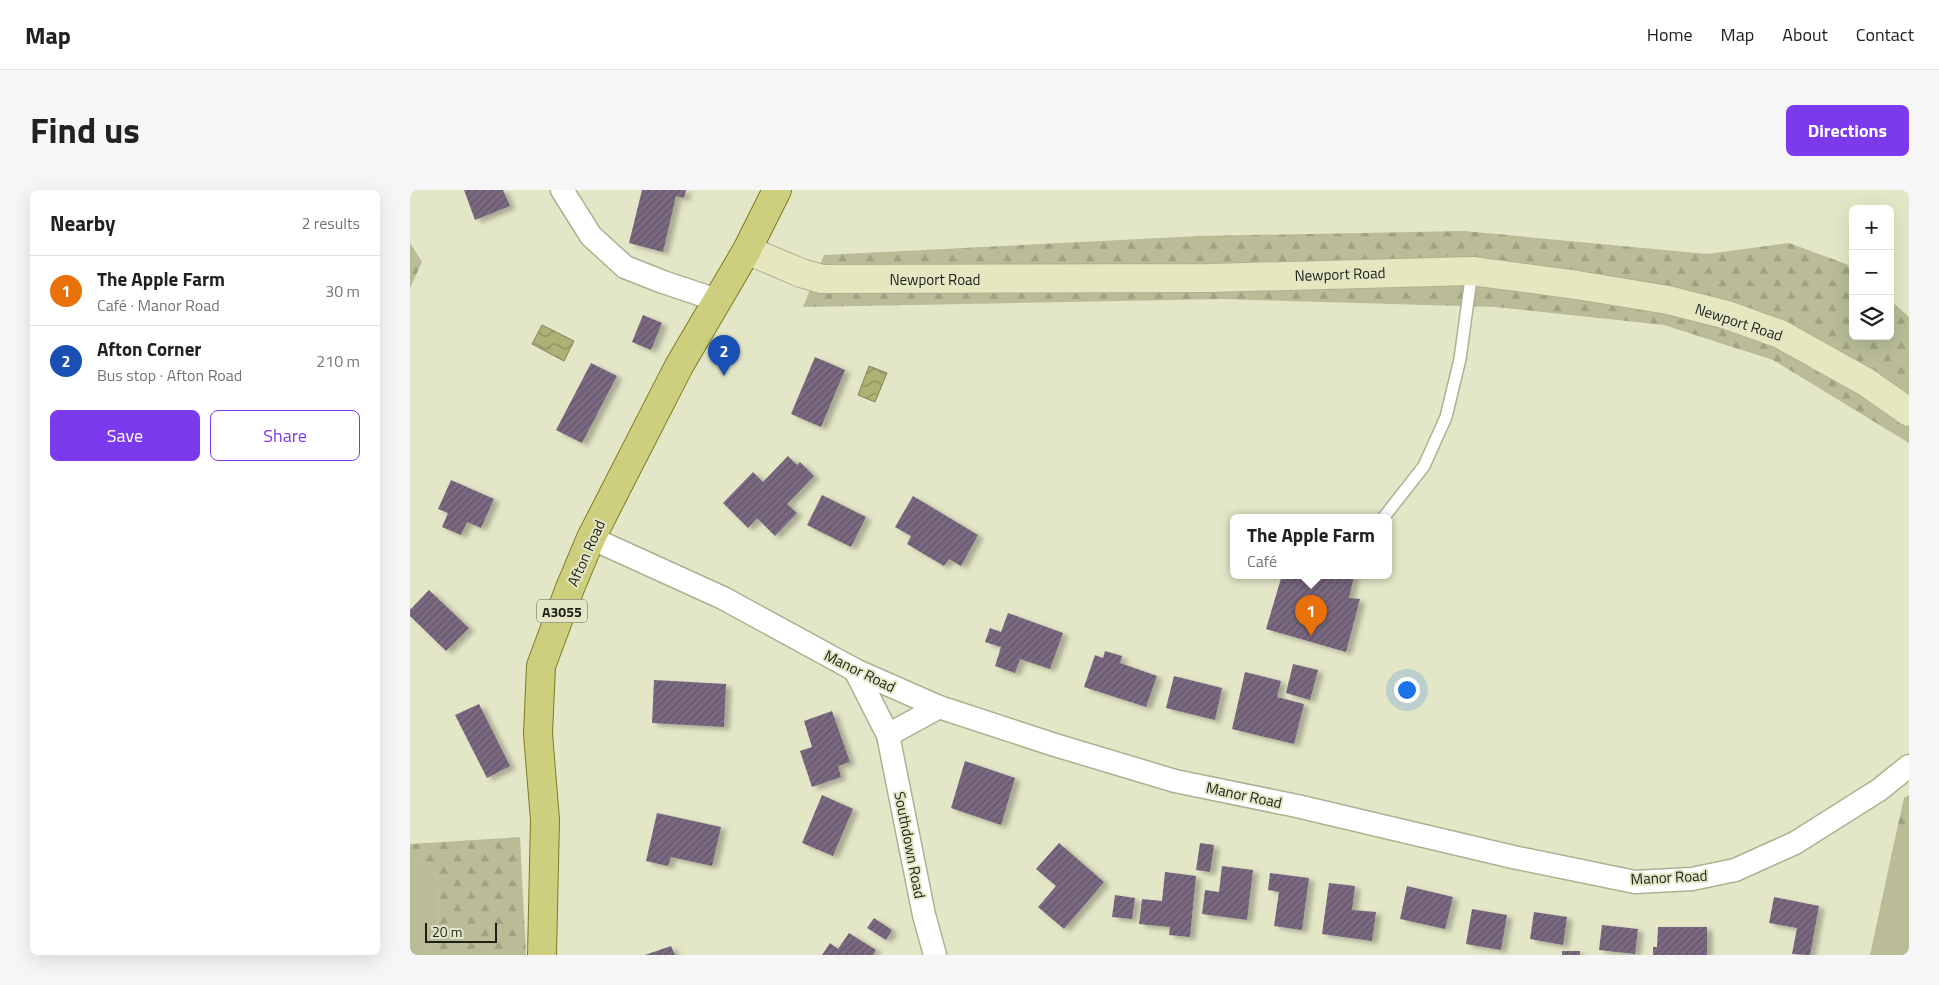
<!DOCTYPE html>
<html lang="en">
<head>
<meta charset="utf-8">
<style>
  body { margin:0; font-family:"Titillium Web",sans-serif; background:#f6f6f6; color:#202124 }
  .controls { position:absolute; right:15px; top:15px; display:grid; overflow:hidden; border-radius:8px; box-shadow:0 5px 20px #0002 }
  .controls button { width:45px; height:45px; display:grid; place-items:center; padding:0; border:0; border-bottom:1px solid #e0e0e0; background:#fff; color:#202124; font:25px sans-serif }
  .scale { position:absolute; left:15px; bottom:12px; width:72px; box-sizing:border-box; padding-left:5px; border:2px solid #1f2014; border-top:0; font-size:14px; line-height:18px; white-space:nowrap; color:#1f2014; -webkit-text-stroke:4px #e4e7c7; paint-order:stroke }
  .you { position:absolute; left:996px; top:499px; width:18px; height:18px; margin:-12px; border:4px solid #fff; border-radius:50%; background:#1a73e8; box-shadow:0 0 0 8px #1a73e833 }
  .badge { display:grid; place-items:center; width:32px; height:32px; border-radius:50%; background:#7c3aed; color:#fff; font-size:16px; font-weight:700 }
  .pin { position:absolute; translate:-50% -41px; filter:drop-shadow(0 1px 2px #0008) }
  .pin::after { content:''; position:absolute; top:26px; width:18px; height:15px; background:inherit; clip-path:polygon(0 0,100% 0,50% 100%) }
  .popup { position:absolute; left:820px; top:324px; width:162px; height:65px; box-sizing:border-box; display:grid; place-content:center; border-radius:8px; background:#fff; filter:drop-shadow(0 1px 4px #0005); font-size:16px; white-space:nowrap; color:#757577 }
  .popup b { font-size:19px; color:#202124 }
  .popup::after { content:''; position:absolute; left:50%; top:100%; margin-left:-10px; border:10px solid transparent; border-top-color:#fff }
  .list { margin:0; padding:0; list-style:none }
  h2 { display:flex; justify-content:space-between; align-items:center; height:65px; margin:0; padding:0 20px; font-size:21px }
  h2 small { font-size:16px; font-weight:400; color:#757577 }
  .list li { display:grid; grid-template-columns:32px 1fr auto; gap:15px; align-items:center; box-sizing:border-box; height:70px; padding:0 20px; border-top:1px solid #e0e0e0 }
  .list b { display:block; font-size:19px; white-space:nowrap }
  .list p { margin:0; font-size:16px; white-space:nowrap; color:#757577 }
  .list em { font-size:16px; font-style:normal; color:#757577 }
  .actions { display:flex; gap:10px; padding:15px 20px }
  .actions a { flex:1; padding:11px 0; border:1px solid #7c3aed; border-radius:8px; text-align:center; font-size:18px; color:#7c3aed }
  .actions .main { background:#7c3aed; color:#fff }
  .icon { flex:none; width:28px; height:28px; fill:none; stroke:currentColor; stroke-width:2; stroke-linecap:round; stroke-linejoin:round }
  .map { position:relative; flex:none; width:1499px; height:765px; overflow:hidden; border-radius:8px }
  header { display:flex; align-items:center; gap:30px; box-sizing:border-box; height:70px; padding:0 25px; background:#fff; border-bottom:1px solid #e0e0e0 }
  header strong { font-size:24px }
  nav { display:flex; gap:28px; margin-inline-start:auto; font-size:18px }
  .intro { display:flex; align-items:center; justify-content:space-between; box-sizing:border-box; height:120px; padding:0 30px }
  h1 { margin:0; font-size:35px }
  .button { padding:12px 22px; border-radius:8px; background:#7c3aed; color:#fff; font-size:18px; font-weight:700 }
  main { display:flex; gap:30px; padding:0 30px }
  aside { flex:1; background:#fff; border-radius:8px; box-shadow:0 5px 20px #0002 }
  .map>svg:first-child { display:block }
  .green { fill:#b9bc97 }
  .forest { fill:url(#forest-firs) }
  .water { fill:url(#water-waves); stroke:#828657 }
  .building { fill:url(#building-hatch); filter:url(#shadow) }
  .lines { fill:none; stroke-linecap:round; stroke-linejoin:round }
  .service-casing { stroke:#aeb092; stroke-width:14 }
  .minor-casing { stroke:#aeb092; stroke-width:25 }
  .secondary-casing { stroke:#aeb092; stroke-width:30 }
  .primary-casing { stroke:#7a7d21; stroke-width:30 }
  .service { stroke:#fff; stroke-width:11 }
  .minor { stroke:#fff; stroke-width:22 }
  .secondary { stroke:#e6e7be; stroke-width:28 }
  .primary { stroke:#cdcf7e; stroke-width:28 }
  .labels { text-anchor:middle; dominant-baseline:central; stroke-width:4; stroke-linejoin:round; paint-order:stroke }
  .shield { fill:#e4e7c7; stroke:#5a5c4a; stroke-width:1 }
  .shield-label { font-size:14px; font-weight:bold; fill:#1f2014 }
  .street-label { font-size:15px; fill:#1f2014; stroke:#e4e7c7 }
</style>
</head>
<body>
<header>
<strong>Map</strong>
<nav><a>Home</a><a>Map</a><a>About</a><a>Contact</a></nav>
</header>
<div class="intro"><h1>Find us</h1><a class="button">Directions</a></div>
<main>
<aside>
<h2>Nearby<small>2 results</small></h2>
<ul class="list">
<li><span class="badge" style="background:#e8710a">1</span><div><b>The Apple Farm</b><p>Café · Manor Road</p></div><em>30 m</em></li>
<li><span class="badge" style="background:#1a4fb4">2</span><div><b>Afton Corner</b><p>Bus stop · Afton Road</p></div><em>210 m</em></li>
</ul>
<div class="actions"><a class="main">Save</a><a>Share</a></div>
</aside>
<div class="map">
<svg width="1499" height="765" viewBox="0 0 1499 765">
  <defs>
    <pattern id="forest-firs" width="22" height="20" patternUnits="userSpaceOnUse" patternTransform="scale(1.25)"><rect width="22" height="20" fill="#b9bc97"/><path d="M5 1l3.5 6h-7zM16 11l3.5 6h-7z" fill="#9fa181"/></pattern>
    <pattern id="water-waves" width="16" height="10" patternUnits="userSpaceOnUse" patternTransform="scale(1.25)"><rect width="16" height="10" fill="#adb174"/><path d="M0 5q4-4 8 0t8 0" fill="none" stroke="#8c905e"/></pattern>
    <pattern id="building-hatch" width="6" height="6" patternUnits="userSpaceOnUse" patternTransform="scale(1.25)"><rect width="6" height="6" fill="#7a6981"/><path d="M-1 1l2-2M0 6l6-6M5 7l2-2" fill="none" stroke="#635668"/></pattern>
    <filter id="shadow"><feDropShadow dx="5.5" dy="3" stdDeviation="2.5" flood-color="#0004"/></filter>
  </defs>
  <rect width="100%" height="100%" fill="#e4e7c7"/>
  <g class="green">
    <polygon points="1487,639 1499,647 1499,765 1460,765"/>
    <polygon points="0,665 18,673 29,692 28,751 7,765 0,765"/>
  </g>
  <g class="forest">
    <polygon points="1054,41 1297,64 1379,53 1436,74 1443,79 1443,146 1480,146 1480,110 1499,127 1499,253 1363,170 1254,135 1086,117 812,109 393,117 414,65 789,46"/>
    <polygon points="0,53 12,72 0,98"/>
    <polygon points="1499,605 1499,647 1487,639 1494,608"/>
    <polygon points="110,647 116,765 7,765 28,751 29,692 18,673 0,665 0,654"/>
  </g>
  <g class="water">
    <polygon points="132,135 164,151 154,171 122,154"/>
    <polygon points="459,176 477,183 465,212 448,205"/>
  </g>
  <g class="building">
    <polygon points="54,0 93,0 100,16 65,30"/>
    <polygon points="232,0 276,0 274,8 266,6 253,62 219,53"/>
    <polygon points="233,125 252,133 241,160 222,152"/>
    <polygon points="405,167 435,180 411,237 381,224"/>
    <polygon points="181,173 207,186 172,253 146,240"/>
    <polygon points="378,266 387,275 390,272 404,286 377,314 387,323 365,346 347,328 338,338 313,313 343,282 353,292"/>
    <polygon points="41,290 84,309 71,338 57,332 51,345 32,337 38,323 28,319"/>
    <polygon points="412,305 456,327 441,357 397,335"/>
    <polygon points="503,306 568,345 551,376 539,369 534,376 497,354 501,346 485,337"/>
    <polygon points="872,385 944,386 939,408 950,409 936,462 856,439"/>
    <polygon points="19,400 59,438 36,461 0,426 0,420"/>
    <polygon points="598,423 653,443 640,479 610,469 605,483 585,476 591,457 575,452 580,438 591,442"/>
    <polygon points="695,461 712,466 710,473 747,486 736,517 674,497 685,465 693,468"/>
    <polygon points="883,474 908,480 900,510 876,503"/>
    <polygon points="835,482 871,491 867,507 894,514 884,554 822,539"/>
    <polygon points="764,486 812,498 805,530 756,518"/>
    <polygon points="244,490 316,494 314,537 242,533"/>
    <polygon points="69,514 100,576 77,588 45,525"/>
    <polygon points="422,521 440,572 428,576 431,587 402,597 390,561 402,557 394,531"/>
    <polygon points="555,571 605,588 591,635 541,618"/>
    <polygon points="412,605 443,619 423,666 392,653"/>
    <polygon points="247,623 311,637 302,676 261,667 258,676 236,671"/>
    <polygon points="649,653 694,692 654,739 628,717 646,696 626,679"/>
    <polygon points="790,653 804,655 800,682 786,680"/>
    <polygon points="812,676 843,680 837,730 792,724 795,700 809,702"/>
    <polygon points="755,682 786,686 780,747 759,745 760,737 729,734 732,709 752,711"/>
    <polygon points="860,683 899,688 892,740 864,736 869,702 858,700"/>
    <polygon points="919,693 945,696 942,720 966,722 962,751 912,744"/>
    <polygon points="997,696 1043,707 1035,739 990,729"/>
    <polygon points="705,705 725,708 722,729 702,727"/>
    <polygon points="1364,707 1409,716 1400,765 1382,764 1387,738 1359,733"/>
    <polygon points="1062,719 1097,725 1091,760 1056,754"/>
    <polygon points="1124,722 1157,727 1153,755 1120,749"/>
    <polygon points="464,728 482,740 476,750 457,738"/>
    <polygon points="1192,735 1228,739 1225,764 1189,760"/>
    <polygon points="1248,737 1297,737 1297,765 1243,765 1243,757 1247,757"/>
    <polygon points="439,743 466,760 463,765 412,765 420,753 428,759"/>
    <polygon points="261,756 265,765 235,765"/>
    <rect x="1152" y="761" width="18" height="4"/>
  </g>
  <g class="lines">
    <defs>
      <polyline id="service" points="974,327 1014,276 1036,227 1050,169 1062,81"/>
      <g id="minor">
        <polyline points="152,0 181,46 215,77 253,92 307,110"/>
        <polyline points="181,348 313,408 445,480 529,517 645,555 765,591 887,616 1103,667 1225,692 1282,689 1325,680 1385,653 1469,600 1499,576"/>
        <polyline points="445,480 478,545 514,725 525,765"/>
        <polyline points="478,545 529,517"/>
      </g>
      <polyline id="secondary" points="337,60 391,83 412,89 800,88 1062,81 1167,95 1258,110 1317,125 1370,144 1456,192 1499,222"/>
      <polyline id="primary" points="132,765 135,630 128,544 131,476 160,398 181,348 269,176 337,60 367,0"/>
    </defs>
    <use href="#service" class="service-casing"/>
    <use href="#minor" class="minor-casing"/>
    <use href="#secondary" class="secondary-casing"/>
    <use href="#primary" class="primary-casing"/>
    <use href="#service" class="service"/>
    <use href="#minor" class="minor"/>
    <use href="#secondary" class="secondary"/>
    <use href="#primary" class="primary"/>
  </g>
  <g class="labels">
    <rect class="shield" x="127" y="409.5" width="50" height="23" rx="4"/>
    <g class="shield-label">
      <text x="152" y="421">A3055</text>
    </g>
    <g class="street-label">
      <text transform="translate(930 84) rotate(-2)">Newport Road</text>
      <text x="525" y="89">Newport Road</text>
      <text transform="translate(1329 132) rotate(18)">Newport Road</text>
      <text transform="translate(176 363) rotate(-66)">Afton Road</text>
      <text transform="translate(450 481) rotate(26)">Manor Road</text>
      <text transform="translate(834 605) rotate(12)">Manor Road</text>
      <text transform="translate(500 655) rotate(79)">Southdown Road</text>
      <text transform="translate(1259 687) rotate(-3)">Manor Road</text>
    </g>
  </g>
</svg>
<div class="controls">
<button>+</button>
<button>−</button>
<button><svg class="icon" aria-label="layers" viewBox="0 0 24 24"><path d="M12 4l9 5-9 5-9-5zM3 14l9 5 9-5"/></svg></button>
</div>
<div class="scale">20 m</div>
<div class="you"></div>
<div class="pin badge" style="left:901px;top:446px;background:#e8710a">1</div>
<div class="popup"><b>The Apple Farm</b>Café</div>
<div class="pin badge" style="left:314px;top:186px;background:#1a4fb4">2</div>
</div>
</main>
</body>
</html>
